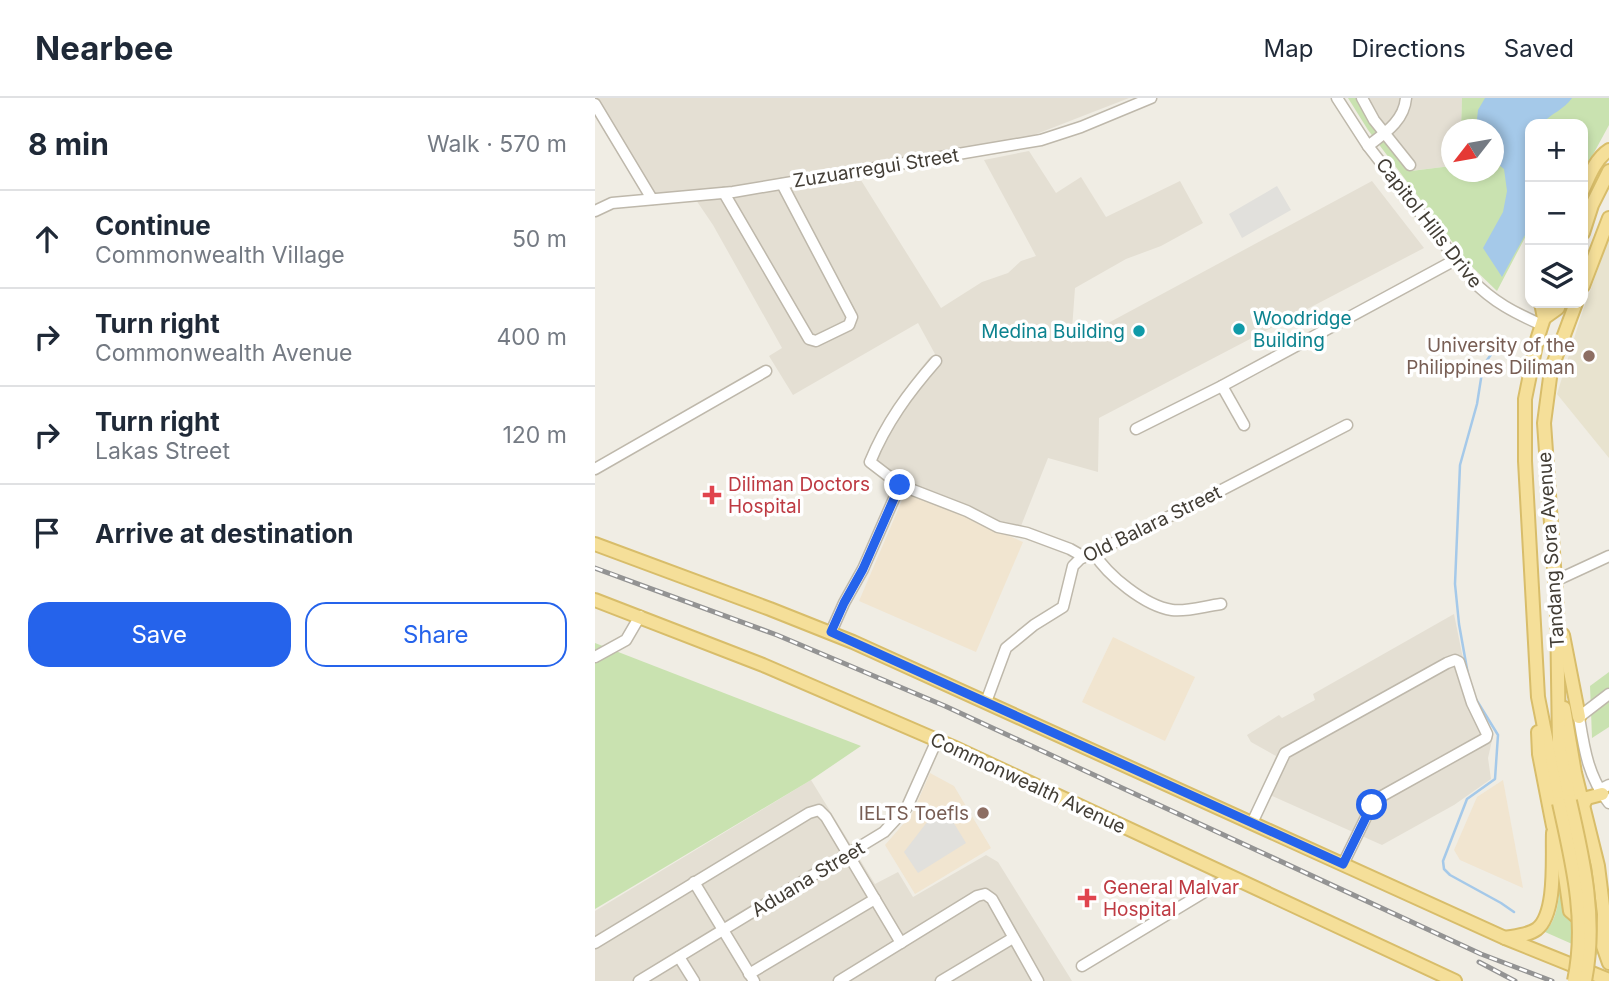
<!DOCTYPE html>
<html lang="en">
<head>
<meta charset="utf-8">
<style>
  body { margin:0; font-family:Inter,sans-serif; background:#f2f2f3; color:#1f2937 }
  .controls { position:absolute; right:21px; top:21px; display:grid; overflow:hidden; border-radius:14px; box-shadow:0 4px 10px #0003 }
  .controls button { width:63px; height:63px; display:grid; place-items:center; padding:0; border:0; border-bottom:2px solid #e0e1e3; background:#fff; color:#1f2937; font:35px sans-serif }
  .compass { position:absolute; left:846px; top:21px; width:63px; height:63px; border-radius:50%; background:#fff; box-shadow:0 4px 10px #0003; rotate:239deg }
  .stop { position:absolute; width:21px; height:21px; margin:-16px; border:5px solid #2563eb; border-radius:50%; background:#fff }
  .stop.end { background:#2563eb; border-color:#fff; box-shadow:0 2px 7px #0008 }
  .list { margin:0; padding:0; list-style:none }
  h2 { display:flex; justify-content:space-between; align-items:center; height:91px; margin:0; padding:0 28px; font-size:30px }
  h2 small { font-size:23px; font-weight:400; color:#747a83 }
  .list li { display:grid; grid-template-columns:46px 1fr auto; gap:21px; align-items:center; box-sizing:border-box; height:98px; padding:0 28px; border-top:2px solid #e0e1e3 }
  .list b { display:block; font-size:26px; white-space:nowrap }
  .list p { margin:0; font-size:23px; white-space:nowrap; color:#747a83 }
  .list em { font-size:23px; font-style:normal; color:#747a83 }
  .actions { display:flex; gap:14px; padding:21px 28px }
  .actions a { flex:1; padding:16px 0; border:2px solid #2563eb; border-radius:21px; text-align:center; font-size:24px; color:#2563eb }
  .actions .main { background:#2563eb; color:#fff }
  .icon { flex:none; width:38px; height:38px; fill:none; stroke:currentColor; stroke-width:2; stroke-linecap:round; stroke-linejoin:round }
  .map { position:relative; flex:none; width:1014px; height:883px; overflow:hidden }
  header { display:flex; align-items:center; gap:42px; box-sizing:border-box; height:98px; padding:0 35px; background:#fff; border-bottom:2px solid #e0e1e3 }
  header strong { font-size:33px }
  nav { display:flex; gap:38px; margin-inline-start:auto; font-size:24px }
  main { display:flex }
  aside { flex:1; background:#fff }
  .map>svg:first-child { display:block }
  .residential { fill:#e4dfd3 }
  .commercial { fill:#f1e5d0 }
  .education { fill:#e8e3cf }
  .green { fill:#c9e2b0 }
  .parking { fill:#e1e0dc }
  .water { fill:#a5c9e9 }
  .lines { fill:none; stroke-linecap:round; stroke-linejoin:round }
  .stream { stroke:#a5c9e9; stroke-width:2.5 }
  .minor-casing { stroke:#beb8ab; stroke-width:13 }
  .major-casing { stroke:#d8bd6a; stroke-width:16 }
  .minor { stroke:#fff; stroke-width:10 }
  .major { stroke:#f5df99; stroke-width:12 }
  .rail-casing { stroke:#939393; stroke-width:5 }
  .rail { stroke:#fff; stroke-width:2.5; stroke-dasharray:8; stroke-linecap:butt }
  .major-bridge-casing { stroke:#d8bd6a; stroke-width:16; stroke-linecap:butt }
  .major-bridge { stroke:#f5df99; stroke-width:12 }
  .route { stroke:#2563eb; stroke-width:9 }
  .culture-dot { fill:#0f9aa8; stroke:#fff; stroke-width:2.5 }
  .education-dot { fill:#8d6e63; stroke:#fff; stroke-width:2.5 }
  .health-dot { fill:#e0444e; stroke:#fff; stroke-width:2.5 }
  .labels { text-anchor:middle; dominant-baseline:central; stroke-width:7; stroke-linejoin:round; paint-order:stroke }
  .street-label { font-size:19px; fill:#423d35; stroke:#fff }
  .culture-label { font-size:19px; fill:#0d838f; stroke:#fff; text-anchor:start }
  .education-label { font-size:19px; fill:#785e54; stroke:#fff; text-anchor:end }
  .health-label { font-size:19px; fill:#be3a42; stroke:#fff; text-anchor:start }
</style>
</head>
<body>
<header>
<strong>Nearbee</strong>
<nav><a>Map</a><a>Directions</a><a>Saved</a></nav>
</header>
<main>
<aside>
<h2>8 min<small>Walk · 570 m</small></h2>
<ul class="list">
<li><svg class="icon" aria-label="ahead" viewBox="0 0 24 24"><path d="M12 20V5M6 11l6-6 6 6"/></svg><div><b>Continue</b><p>Commonwealth Village</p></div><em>50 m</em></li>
<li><svg class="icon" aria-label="right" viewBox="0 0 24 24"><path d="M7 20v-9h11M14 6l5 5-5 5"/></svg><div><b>Turn right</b><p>Commonwealth Avenue</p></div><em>400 m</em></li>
<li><svg class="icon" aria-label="right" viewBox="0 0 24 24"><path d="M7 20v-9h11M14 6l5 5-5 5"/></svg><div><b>Turn right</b><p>Lakas Street</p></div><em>120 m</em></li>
<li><svg class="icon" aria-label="arrive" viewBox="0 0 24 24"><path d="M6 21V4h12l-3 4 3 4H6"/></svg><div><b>Arrive at destination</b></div></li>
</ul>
<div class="actions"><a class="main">Save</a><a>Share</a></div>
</aside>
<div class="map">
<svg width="1014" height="883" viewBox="0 0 1014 883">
  <rect width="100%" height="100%" fill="#f0ede4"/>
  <g class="residential">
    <polygon points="0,0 534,0 426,42 159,86 57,98"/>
    <polygon points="763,0 867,0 866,31 856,32 856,68 815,73 771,13"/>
    <polygon points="434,53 461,95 486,79 511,119 585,83 608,125 566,148 531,161 480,190 476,245 777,83 829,150 504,320 503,374 453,360 424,433 299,381 279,361 275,352 306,296 334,260 340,256 323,225 198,297 174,258 187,250 118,127 99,99 162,94 264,79 346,210 387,184 413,175 426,163 441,158 389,62"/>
    <polygon points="859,516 876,600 898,638 893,660 896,681 859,707 787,747 666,693 681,658 656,644 652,637 684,617 687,620 720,602 718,596"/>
    <polygon points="216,682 280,786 303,774 318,799 391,757 403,764 477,883 0,883 0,813"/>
  </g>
  <g class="commercial">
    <polygon points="311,393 428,444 381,554 264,503"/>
    <polygon points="518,539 600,579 570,643 487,604"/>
    <polygon points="335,675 359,688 396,750 320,796 290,747 317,716"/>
    <polygon points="908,682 928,790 865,762 859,752 882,699"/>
  </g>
  <polygon class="education" points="1014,140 1014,360 962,296 985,221"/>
  <g class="green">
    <polygon points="753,0 763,0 771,13 816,73 856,68 856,74 898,74 898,32 866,31 867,0 1014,0 1014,27 988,75 988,26 935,26 935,130 902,193 874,166 773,32"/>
    <polygon points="0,545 266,648 216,682 0,811"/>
    <polygon points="1014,574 1014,629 997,640 995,588"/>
    <path d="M 965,779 L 997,823 L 1003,820 L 1002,857 L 950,834 C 964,820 964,797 965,779 Z"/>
  </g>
  <g class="parking">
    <polygon points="682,88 696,112 647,140 634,116"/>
    <polygon points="349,709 371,745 323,775 309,754 339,715"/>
  </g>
  <path class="water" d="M 890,0 L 977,0 C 969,12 956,15 947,26 L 935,26 L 935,128 L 907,179 L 888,150 L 908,114 L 912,93 L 909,71 L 899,63 L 898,32 L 881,31 L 883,12 Z"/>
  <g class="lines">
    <g class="stream">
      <polyline points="874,582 864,526 860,486 865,367 882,306 888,268 908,239"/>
      <polyline points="879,598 903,637 900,681 872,701 848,763 849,771 855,777 906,805 919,814"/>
    </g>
    <defs>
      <g id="minor">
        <path d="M 742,0 L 773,48 L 877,182 C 898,204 920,215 947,227"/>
        <polyline points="767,0 779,22 815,67"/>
        <polyline points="0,6 57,101"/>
        <path d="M 773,48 C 790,35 809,23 811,0"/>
        <polyline points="129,95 214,241 221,243 254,227 257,219 187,86"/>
        <polyline points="0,113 17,105 138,94 446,42 486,29 556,0"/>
        <path d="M 341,263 C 313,295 291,325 275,364 L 305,387 L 372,413 L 403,429 L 432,435 L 475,451 L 489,459"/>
        <polyline points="627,288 649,327"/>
        <polyline points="541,331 627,288 860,162"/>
        <polyline points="0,371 171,273"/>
        <path d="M 499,455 C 512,477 550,508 577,512 C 592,514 610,508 626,506"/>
        <polyline points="960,483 1014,458"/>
        <polyline points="236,534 249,505 268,471 305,387"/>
        <polyline points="0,559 31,542 45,518"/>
        <path d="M 1014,596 L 984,619 C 989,650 993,679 1014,705"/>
        <polyline points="391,604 411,550 439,527 468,509 478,468 485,461 590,411 752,327"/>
        <polyline points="1004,692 1014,687"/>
        <polyline points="657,725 690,655 852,565 860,562 864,564 877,605 892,636 891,640 787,698 777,707 748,766"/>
        <polyline points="99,784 159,883"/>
        <polyline points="0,845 214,715 224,712 231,719 306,845"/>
        <polyline points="84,859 99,883"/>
        <polyline points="487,868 636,778"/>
        <polyline points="154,876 280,801"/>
        <polyline points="44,883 289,734 312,709 342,642"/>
        <polyline points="244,883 382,798 390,796 397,801 443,883"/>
        <polyline points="346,883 418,840"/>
      </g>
      <g id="major">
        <path d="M 988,92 C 994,78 1001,60 1014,52"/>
        <polyline points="988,135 997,107 1014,73"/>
        <polyline points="988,188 1014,120"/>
        <polyline points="946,205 949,220 942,242 930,301 930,363 943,599 964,705"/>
        <polyline points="949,220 963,210 964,205"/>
        <polyline points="0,446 175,511 258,544 910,840 1014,882"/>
        <polyline points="0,502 168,567 358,649 860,883"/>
        <polyline points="968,537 984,619"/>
        <polyline points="969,610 980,675 1003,768 1009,816 1008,848 1014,865"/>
        <polyline points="943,634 944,656 958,728 966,750 975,813 982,819 992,819"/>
        <polyline points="975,703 964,648 962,511 949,325 956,272 981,205"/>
        <polyline points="988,707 992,700 1007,696"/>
        <path d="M 910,840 C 921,838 934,837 942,831 C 962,815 957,759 958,735"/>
      </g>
    </defs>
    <use href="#minor" class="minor-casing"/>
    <use href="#major" class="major-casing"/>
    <use href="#minor" class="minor"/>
    <use href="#major" class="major"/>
    <defs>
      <g id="rail">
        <polyline points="0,470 182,537 350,608 886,856 957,883"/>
        <polyline points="884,864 920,883"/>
      </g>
    </defs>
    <use href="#rail" class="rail-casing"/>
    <use href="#rail" class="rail"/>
    <defs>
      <g id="major-bridge">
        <path d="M 975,703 C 989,763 1002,822 990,883"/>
        <path d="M 964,705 C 977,764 992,823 979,883"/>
      </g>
    </defs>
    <use href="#major-bridge" class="major-bridge-casing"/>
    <use href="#major-bridge" class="major-bridge"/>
  </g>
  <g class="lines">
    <polyline class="route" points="305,387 268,471 249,505 236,534 748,766 777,707"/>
  </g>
  <g class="culture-dot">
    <circle cx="644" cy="231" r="7"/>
    <circle cx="544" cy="233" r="7"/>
  </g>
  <g class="education-dot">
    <circle cx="994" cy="258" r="7"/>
    <circle cx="388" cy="715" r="7"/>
  </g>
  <g class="health-dot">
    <path d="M113.5 386.5h7v7h7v7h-7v7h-7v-7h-7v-7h7z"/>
    <path d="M488.5 789.5h7v7h7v7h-7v7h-7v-7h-7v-7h7z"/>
  </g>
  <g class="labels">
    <g class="street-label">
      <text transform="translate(281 70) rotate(-9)">Zuzuarregui Street</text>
      <text transform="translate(834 125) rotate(52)">Capitol Hills Drive</text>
      <text transform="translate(557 426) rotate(-26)">Old Balara Street</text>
      <text transform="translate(956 452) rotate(-94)">Tandang Sora Avenue</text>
      <text transform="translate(433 685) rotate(25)">Commonwealth Avenue</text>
      <text transform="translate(213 781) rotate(-31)">Aduana Street</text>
    </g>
    <g class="culture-label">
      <text x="658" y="220">Woodridge<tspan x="658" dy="22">Building</tspan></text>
      <text x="530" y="233" text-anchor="end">Medina Building</text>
    </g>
    <g class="education-label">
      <text x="980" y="247">University of the<tspan x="980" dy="22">Philippines Diliman</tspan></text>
      <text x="374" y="715">IELTS Toefls</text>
    </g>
    <g class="health-label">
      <text x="133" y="386">Diliman Doctors<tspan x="133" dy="22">Hospital</tspan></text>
      <text x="508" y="789">General Malvar<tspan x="508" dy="22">Hospital</tspan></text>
    </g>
  </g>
</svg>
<div class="controls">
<button>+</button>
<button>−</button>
<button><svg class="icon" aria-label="layers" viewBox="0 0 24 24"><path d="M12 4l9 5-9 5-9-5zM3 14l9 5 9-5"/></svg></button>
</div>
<svg class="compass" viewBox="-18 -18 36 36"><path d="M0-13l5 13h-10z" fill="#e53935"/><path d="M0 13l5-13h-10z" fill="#747a83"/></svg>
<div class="stop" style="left:777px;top:707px"></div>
<div class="stop end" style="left:305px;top:387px"></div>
</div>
</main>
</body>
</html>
